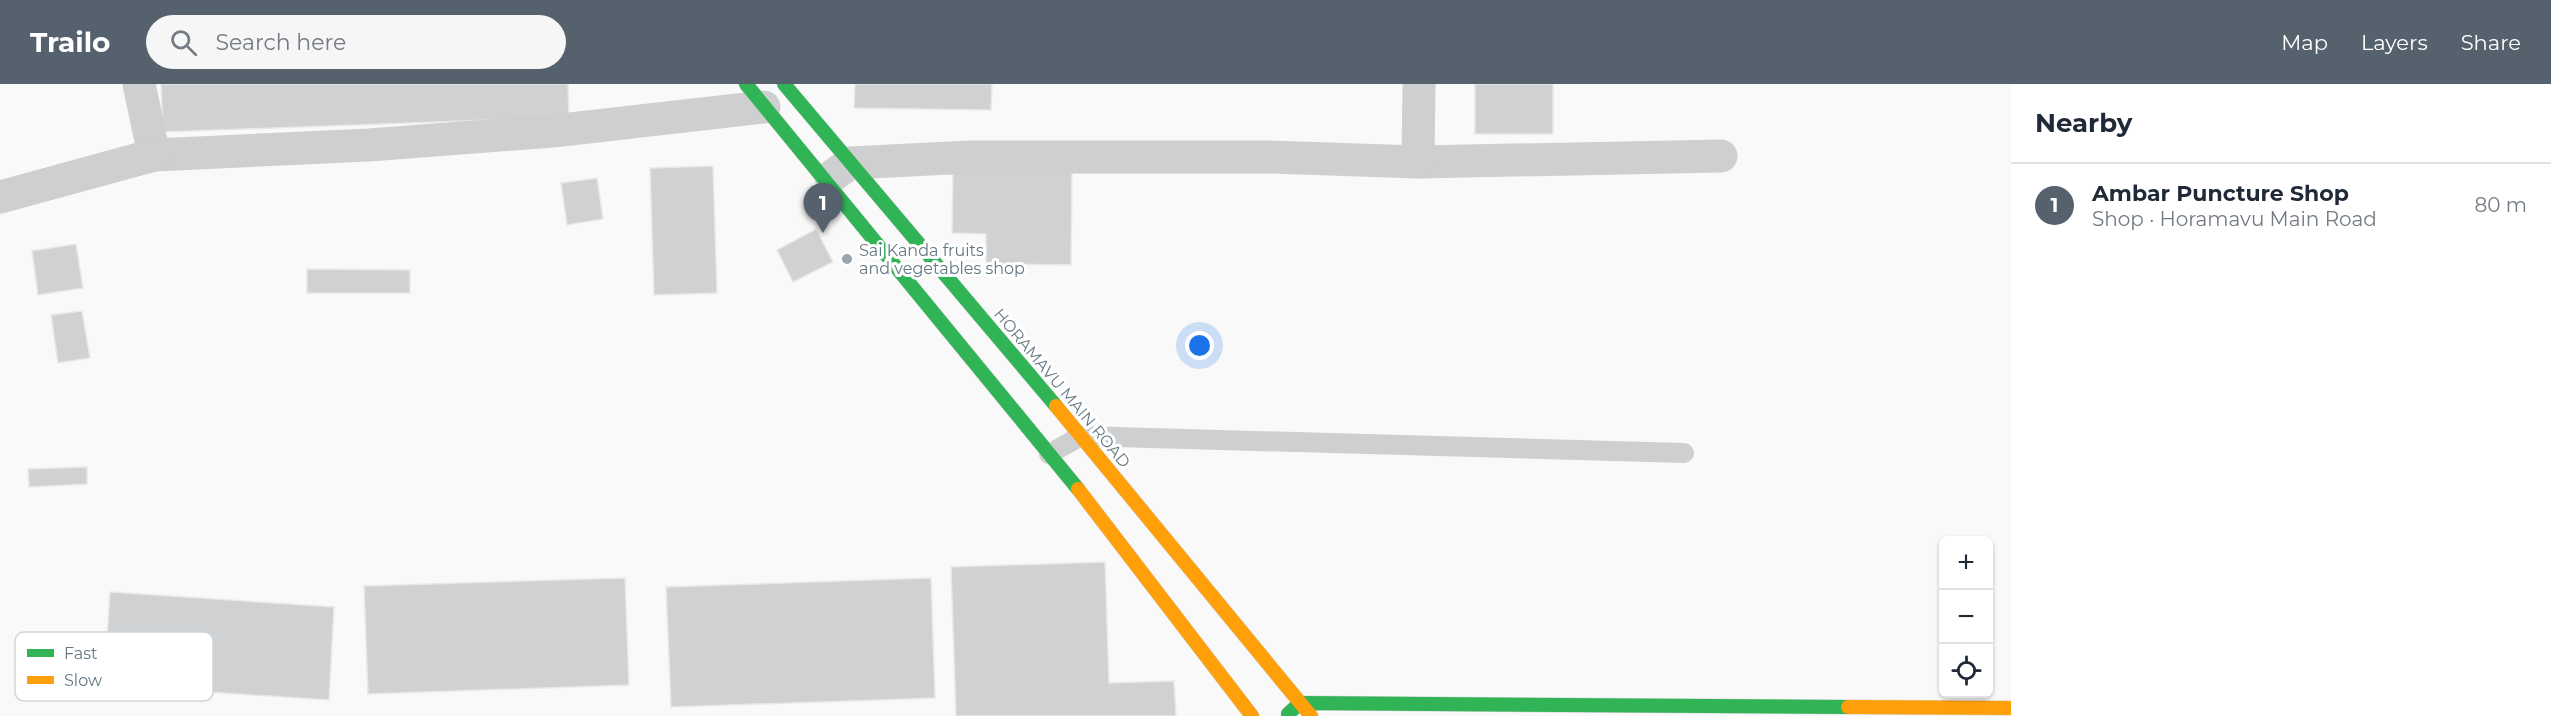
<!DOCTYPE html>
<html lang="en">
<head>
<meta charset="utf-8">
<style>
  body { margin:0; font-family:Montserrat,sans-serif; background:#f6f6f7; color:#1f2937 }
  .controls { position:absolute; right:18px; bottom:18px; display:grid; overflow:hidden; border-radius:9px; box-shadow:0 2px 4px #0004 }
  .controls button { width:54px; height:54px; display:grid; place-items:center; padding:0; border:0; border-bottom:2px solid #e0e1e3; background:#fff; color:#1f2937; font:30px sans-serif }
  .you { position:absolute; left:1200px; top:262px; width:21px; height:21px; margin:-15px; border:4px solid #fff; border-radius:50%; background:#1a73e8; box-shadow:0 0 0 9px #1a73e833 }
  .badge { display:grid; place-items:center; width:39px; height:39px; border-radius:50%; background:#55616c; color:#fff; font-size:20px; font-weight:700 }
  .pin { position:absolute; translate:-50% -50px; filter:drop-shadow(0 2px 3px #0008) }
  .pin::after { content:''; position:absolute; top:32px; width:21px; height:18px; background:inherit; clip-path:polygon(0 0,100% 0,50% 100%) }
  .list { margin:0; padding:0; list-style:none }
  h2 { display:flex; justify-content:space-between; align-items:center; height:78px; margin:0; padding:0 24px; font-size:26px }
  h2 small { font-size:20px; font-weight:400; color:#747a83 }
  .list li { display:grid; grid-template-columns:39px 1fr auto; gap:18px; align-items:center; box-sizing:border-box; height:84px; padding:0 24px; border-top:2px solid #e0e1e3 }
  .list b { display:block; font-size:22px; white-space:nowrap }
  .list p { margin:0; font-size:20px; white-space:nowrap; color:#747a83 }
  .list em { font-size:20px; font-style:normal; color:#747a83 }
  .icon { flex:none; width:33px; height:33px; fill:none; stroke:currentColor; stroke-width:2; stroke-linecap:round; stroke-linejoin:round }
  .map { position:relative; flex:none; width:2011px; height:632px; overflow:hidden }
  header { display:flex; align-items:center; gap:36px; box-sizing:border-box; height:84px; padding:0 30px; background:#55616c; color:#fff }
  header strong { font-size:28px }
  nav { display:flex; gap:33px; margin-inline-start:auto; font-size:21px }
  .search { width:420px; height:54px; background:#f6f6f7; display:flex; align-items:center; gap:15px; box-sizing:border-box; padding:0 21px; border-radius:33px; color:#747a83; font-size:22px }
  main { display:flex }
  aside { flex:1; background:#fff }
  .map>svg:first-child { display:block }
  .building { fill:#cfd1d2; stroke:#e8e8e8; stroke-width:1.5 }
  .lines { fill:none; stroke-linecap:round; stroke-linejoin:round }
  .fast-casing { stroke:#d5d6d7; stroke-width:15 }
  .slow-casing { stroke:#d5d6d7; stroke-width:15 }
  .lane { stroke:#cecfd0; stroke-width:20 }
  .street { stroke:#cecfd0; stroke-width:33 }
  .fast { stroke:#30b455; stroke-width:14 }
  .slow { stroke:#ff9f0a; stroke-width:14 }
  .poi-dot { fill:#98a5ac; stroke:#fff; stroke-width:2 }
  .labels { text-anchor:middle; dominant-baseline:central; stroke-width:6; stroke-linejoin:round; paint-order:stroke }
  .poi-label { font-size:16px; fill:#647883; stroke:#fff; text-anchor:start }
  .street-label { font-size:16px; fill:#647883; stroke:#fff }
  .key { fill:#fff; stroke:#d0d6da; stroke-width:1.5 }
  .key-label { font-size:16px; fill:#647883 }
</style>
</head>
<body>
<header>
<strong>Trailo</strong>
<div class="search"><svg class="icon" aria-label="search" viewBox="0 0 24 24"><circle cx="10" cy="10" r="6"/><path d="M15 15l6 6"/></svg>Search here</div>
<nav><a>Map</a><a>Layers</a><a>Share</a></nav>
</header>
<main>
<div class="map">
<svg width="2011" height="632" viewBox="0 0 2011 632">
  <rect width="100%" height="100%" fill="#f9f9f9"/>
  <g class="building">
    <polygon points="161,0 568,0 569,33 163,48"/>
    <polygon points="855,0 992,0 991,26 854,24"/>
    <rect x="1475" y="0" width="78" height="50"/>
    <polygon points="713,82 717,209 654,211 650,84"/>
    <polygon points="953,85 1072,87 1071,181 986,180 986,150 952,149"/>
    <polygon points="597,94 603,135 567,141 561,99"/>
    <polygon points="816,145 833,178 793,198 777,166"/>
    <polygon points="76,160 83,204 38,211 32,167"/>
    <polygon points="307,185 410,186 410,209 307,209"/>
    <polygon points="82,227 90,274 58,279 51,231"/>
    <polygon points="87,383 87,400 29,403 28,385"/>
    <polygon points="1105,478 1109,599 1174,597 1176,632 956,632 951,483"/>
    <polygon points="625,494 629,601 368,610 364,502"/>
    <polygon points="931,494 935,614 671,623 666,503"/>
    <polygon points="110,508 334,523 329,616 104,601"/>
  </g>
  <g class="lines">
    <defs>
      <g id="fast">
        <polyline points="746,0 1078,405"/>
        <polyline points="784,0 1056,322"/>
        <polyline points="1288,630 1300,619 1848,623"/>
      </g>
      <g id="slow">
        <polyline points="1056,322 1311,632"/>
        <polyline points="1078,405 1252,632"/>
        <polyline points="1848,623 2011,624"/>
      </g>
    </defs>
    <use href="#fast" class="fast-casing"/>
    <use href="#slow" class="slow-casing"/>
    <polyline class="lane" points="1049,370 1081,352 1684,369"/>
    <g class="street">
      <polyline points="139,0 154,71 369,61 553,47 764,23"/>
      <polyline points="1418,78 1721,72"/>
      <polyline points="831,93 850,79 970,73 1267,73 1418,78 1419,0"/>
      <polyline points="0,113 154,71"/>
    </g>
    <use href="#fast" class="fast"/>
    <use href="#slow" class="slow"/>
  </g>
  <circle class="poi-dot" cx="847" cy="175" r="6"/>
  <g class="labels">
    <g class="poi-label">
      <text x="859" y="166">Sai Kanda fruits<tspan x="859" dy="18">and vegetables shop</tspan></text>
    </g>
    <g class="street-label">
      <text transform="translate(1062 304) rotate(50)">HORAMAVU MAIN ROAD</text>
    </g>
  </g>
  <rect x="15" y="548" width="198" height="69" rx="9" class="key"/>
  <rect x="27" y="565" width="27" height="8" fill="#30b455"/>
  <rect x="27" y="592" width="27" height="8" fill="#ff9f0a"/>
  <g class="key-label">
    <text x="64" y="575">Fast</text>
    <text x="64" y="602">Slow</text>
  </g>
</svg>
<div class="controls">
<button>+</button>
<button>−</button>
<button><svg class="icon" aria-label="locate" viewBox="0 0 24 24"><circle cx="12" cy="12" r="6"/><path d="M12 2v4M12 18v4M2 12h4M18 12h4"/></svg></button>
</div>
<div class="you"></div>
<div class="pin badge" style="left:823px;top:149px">1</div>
</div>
<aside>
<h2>Nearby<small></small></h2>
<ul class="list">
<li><span class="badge">1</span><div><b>Ambar Puncture Shop</b><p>Shop · Horamavu Main Road</p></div><em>80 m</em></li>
</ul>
</aside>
</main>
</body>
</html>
